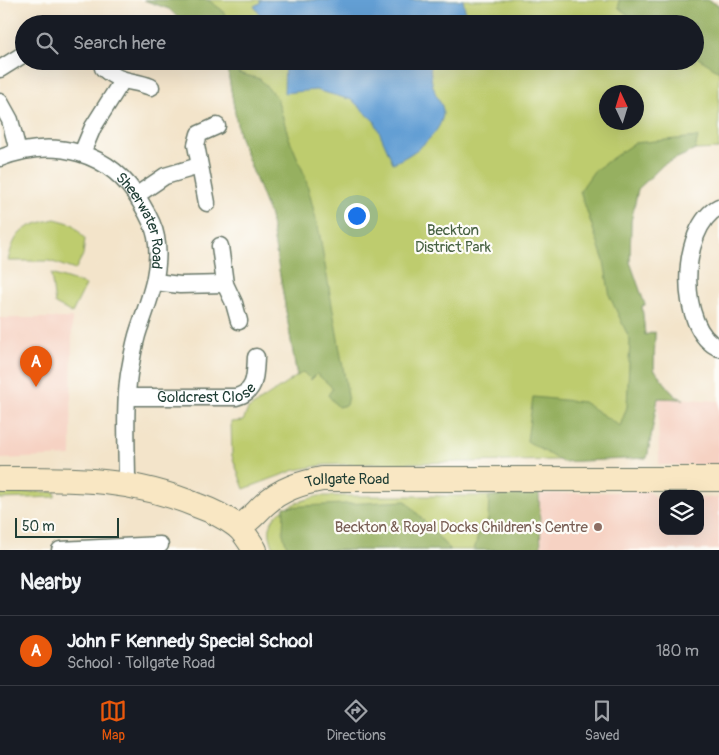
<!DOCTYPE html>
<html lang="en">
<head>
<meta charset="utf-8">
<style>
  body { margin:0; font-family:Pangolin,sans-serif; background:#20242c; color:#f1f3f6 }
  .controls { position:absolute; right:15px; bottom:15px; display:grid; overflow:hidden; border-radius:10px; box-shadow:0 5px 20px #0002 }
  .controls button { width:45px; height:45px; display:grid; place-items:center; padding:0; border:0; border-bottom:1px solid #363941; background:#171b24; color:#f1f3f6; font:25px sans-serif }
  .compass { position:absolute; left:599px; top:85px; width:45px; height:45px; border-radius:50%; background:#171b24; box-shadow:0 5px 20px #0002; rotate:356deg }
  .scale { position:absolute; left:15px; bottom:12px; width:104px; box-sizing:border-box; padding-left:5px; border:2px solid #1f3d34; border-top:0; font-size:14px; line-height:18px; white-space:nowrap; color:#1f3d34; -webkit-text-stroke:4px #fdfcf7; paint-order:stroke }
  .you { position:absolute; left:356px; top:215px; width:18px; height:18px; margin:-12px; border:4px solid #fff; border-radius:50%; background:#1a73e8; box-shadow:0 0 0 8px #1a73e833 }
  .badge { display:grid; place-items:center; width:32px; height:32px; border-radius:50%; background:#ea580c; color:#fff; font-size:16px; font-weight:700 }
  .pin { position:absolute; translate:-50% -41px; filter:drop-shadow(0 1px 2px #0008) }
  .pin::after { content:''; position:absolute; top:26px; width:18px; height:15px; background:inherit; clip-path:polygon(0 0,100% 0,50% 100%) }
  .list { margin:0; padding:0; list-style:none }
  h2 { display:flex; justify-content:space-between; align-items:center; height:65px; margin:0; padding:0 20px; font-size:21px }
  h2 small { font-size:16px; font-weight:400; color:#9ea1a6 }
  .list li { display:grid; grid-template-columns:32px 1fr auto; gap:15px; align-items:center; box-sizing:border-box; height:70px; padding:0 20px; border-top:1px solid #363941 }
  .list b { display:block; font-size:19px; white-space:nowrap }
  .list p { margin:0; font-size:16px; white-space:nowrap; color:#9ea1a6 }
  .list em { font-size:16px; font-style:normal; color:#9ea1a6 }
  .icon { flex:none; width:28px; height:28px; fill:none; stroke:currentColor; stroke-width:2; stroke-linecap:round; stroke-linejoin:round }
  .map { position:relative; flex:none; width:719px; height:550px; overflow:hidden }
  .search { position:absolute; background:#171b24; box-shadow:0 5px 20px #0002; left:15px; right:15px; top:15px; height:55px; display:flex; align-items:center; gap:12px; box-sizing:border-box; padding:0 18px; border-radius:28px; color:#9ea1a6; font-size:19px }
  .sheet { height:135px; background:#171b24 }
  nav { display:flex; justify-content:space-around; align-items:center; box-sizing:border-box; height:70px; border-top:1px solid #363941; background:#171b24; font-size:14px; color:#9ea1a6 }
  nav a { display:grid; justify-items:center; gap:2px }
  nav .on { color:#ea580c }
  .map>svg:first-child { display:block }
  .built { fill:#f6d2c3 }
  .green { fill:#becc6e; stroke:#6e8451; fill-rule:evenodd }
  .forest { fill:#96b061; stroke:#5a764a }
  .water { fill:#649fd4; stroke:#426e84 }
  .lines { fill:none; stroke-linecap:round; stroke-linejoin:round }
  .street-casing { stroke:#697768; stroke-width:19 }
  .secondary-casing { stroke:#697768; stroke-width:26 }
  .street { stroke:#fff; stroke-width:16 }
  .secondary { stroke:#f9e7c3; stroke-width:24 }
  .education-dot { fill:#8d6e63; stroke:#fdfcf7; stroke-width:2 }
  .labels { text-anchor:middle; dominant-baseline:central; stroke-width:4.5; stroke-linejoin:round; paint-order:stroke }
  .street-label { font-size:15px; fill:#1f3d34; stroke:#fdfcf7 }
  .park-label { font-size:15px; fill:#476142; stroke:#fdfcf7 }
  .education-label { font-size:15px; fill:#785e54; stroke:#fdfcf7; text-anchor:end }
</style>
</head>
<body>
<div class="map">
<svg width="719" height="550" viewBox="0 0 719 550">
  <rect width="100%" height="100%" fill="#fdfcf7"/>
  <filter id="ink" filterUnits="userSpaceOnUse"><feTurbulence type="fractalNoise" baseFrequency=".02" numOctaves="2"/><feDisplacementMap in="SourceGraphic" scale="10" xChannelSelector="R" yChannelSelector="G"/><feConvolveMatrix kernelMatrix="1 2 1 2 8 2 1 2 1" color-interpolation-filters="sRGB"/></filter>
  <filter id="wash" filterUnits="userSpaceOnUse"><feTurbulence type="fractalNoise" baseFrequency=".0096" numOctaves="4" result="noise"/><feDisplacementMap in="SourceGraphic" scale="20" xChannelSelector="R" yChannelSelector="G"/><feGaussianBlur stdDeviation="1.12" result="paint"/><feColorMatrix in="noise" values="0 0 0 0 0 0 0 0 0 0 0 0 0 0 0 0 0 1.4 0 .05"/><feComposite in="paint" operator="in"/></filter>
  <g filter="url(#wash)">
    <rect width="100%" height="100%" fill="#f3e4ca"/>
    <g class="built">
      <polygon points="0,318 72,318 71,456 0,459"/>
      <polygon points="658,397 719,401 719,465 659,465"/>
      <polygon points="648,491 656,497 663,497 663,531 700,531 700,498 719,498 719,550 541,550 539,494"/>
    </g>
    <g class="green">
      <path d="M 144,0 L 707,0 L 719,5 L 719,149 L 695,150 L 664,164 L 638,189 L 631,221 L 630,262 L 645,305 L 642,306 L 645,335 L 655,332 L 654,369 L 675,396 L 684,399 L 658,398 L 647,458 L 324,465 L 295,470 L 244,489 L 232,456 L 231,422 L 243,421 L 248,409 L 297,376 L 270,216 L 239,135 L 227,67 L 221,61 L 695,61 L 695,24 L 184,24 L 169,9 ZM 606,92 L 636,92 L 636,122 L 606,122 Z"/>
      <path d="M 55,219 L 73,224 L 85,239 L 83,255 L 75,270 L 50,261 L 8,261 C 15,229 25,226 55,219 Z"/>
      <polygon points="51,274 86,285 72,313 55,304"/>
      <polygon points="0,492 55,492 55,497 0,499"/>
      <path d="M 319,496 L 516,496 L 530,550 L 275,550 C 256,514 292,503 319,496 Z"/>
    </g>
    <g class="forest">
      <polygon points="144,0 208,0 222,10 230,24 184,24 169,9"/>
      <polygon points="619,0 707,0 719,5 719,71 695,56 695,24 640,24 619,8"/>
      <polygon points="221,61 240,61 238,73 260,79 277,98 289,138 305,176 319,231 348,396 346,405 338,407 328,395 333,388 317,374 311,380 303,372 297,376 270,216 239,135 227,67"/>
      <polygon points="698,137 695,150 664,164 638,189 631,221 630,262 645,305 642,306 645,335 655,332 654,369 675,396 684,399 658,398 647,458 562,462 527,441 533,397 583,402 620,426 627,407 630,340 610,297 604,261 580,191 594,171 634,143"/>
      <polygon points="539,494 541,550 474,550 479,532 488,520 489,496"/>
      <polygon points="406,501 450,550 288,550 283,534 284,507"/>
    </g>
    <g class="water">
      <polygon points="260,0 463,0 468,24 266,24 254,6 260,3"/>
      <path d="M 285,61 L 433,61 L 430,66 C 431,74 431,82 434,89 C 436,97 442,103 443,110 C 445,132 412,156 393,163 L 375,122 L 352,100 L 316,90 L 284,93 Z"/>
    </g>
  </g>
  <g filter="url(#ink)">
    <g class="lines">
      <defs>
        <g id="street">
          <path d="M 102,61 L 103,68 C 121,84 131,79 151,87"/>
          <polyline points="0,69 24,54"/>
          <polyline points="0,102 10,120 18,151"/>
          <polyline points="82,153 93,127 122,81"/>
          <path id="s1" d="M 0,158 C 54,137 111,151 141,203 C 147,213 154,225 156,237 C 162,269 149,300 139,329 C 134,343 132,359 129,374 C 124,408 127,449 127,483"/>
          <polyline points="137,195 165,176 199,166"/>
          <polyline points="207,203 196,145 199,134 217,126"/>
          <path d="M 719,207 C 679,227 677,330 719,348"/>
          <polyline points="220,246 225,284 234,303 239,321"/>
          <polyline points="155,282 180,285 225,284"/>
          <path id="s2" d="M 128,397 L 236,397 C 256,392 255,376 256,357"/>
          <polyline points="60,550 160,545"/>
        </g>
        <g id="secondary">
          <path d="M 0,479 C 71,479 129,477 196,505 C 210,510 225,517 237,526 C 244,532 250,542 255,550"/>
          <path id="s3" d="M 238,527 C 250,521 255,513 265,504 C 281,489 301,483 322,479 L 719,479"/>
        </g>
      </defs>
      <use href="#street" class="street-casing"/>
      <use href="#secondary" class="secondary-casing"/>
      <use href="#street" class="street"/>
      <use href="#secondary" class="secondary"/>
    </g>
  </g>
  <circle class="education-dot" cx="598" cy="527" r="5"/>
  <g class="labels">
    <g class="street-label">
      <text stroke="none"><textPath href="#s1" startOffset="179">Sheerwater Road</textPath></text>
      <text stroke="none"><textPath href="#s2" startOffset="79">Goldcrest Close</textPath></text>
      <text stroke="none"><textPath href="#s3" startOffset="124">Tollgate Road</textPath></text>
    </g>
    <g class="park-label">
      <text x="453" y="230">Beckton<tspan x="453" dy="17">District Park</tspan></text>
    </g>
    <g class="education-label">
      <text x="588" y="527">Beckton &amp; Royal Docks Children's Centre</text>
    </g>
  </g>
</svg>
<div class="controls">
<button><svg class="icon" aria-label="layers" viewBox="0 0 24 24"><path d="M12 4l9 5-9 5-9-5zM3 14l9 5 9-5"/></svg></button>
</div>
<svg class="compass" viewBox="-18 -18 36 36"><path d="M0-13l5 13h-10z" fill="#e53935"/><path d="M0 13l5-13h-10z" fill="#9ea1a6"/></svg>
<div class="scale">50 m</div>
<div class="you"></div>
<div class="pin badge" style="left:36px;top:387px">A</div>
<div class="search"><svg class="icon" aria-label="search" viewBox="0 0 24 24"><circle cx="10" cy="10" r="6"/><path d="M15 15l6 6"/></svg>Search here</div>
</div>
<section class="sheet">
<h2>Nearby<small></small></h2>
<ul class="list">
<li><span class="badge">A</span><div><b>John F Kennedy Special School</b><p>School · Tollgate Road</p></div><em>180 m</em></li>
</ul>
</section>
<nav>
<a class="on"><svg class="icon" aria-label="map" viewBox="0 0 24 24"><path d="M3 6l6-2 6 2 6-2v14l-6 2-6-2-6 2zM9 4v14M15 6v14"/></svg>Map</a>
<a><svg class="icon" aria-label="directions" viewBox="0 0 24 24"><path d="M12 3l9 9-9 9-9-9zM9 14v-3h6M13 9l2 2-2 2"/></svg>Directions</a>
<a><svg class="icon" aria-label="saved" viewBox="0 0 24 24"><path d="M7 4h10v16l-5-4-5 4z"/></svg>Saved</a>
</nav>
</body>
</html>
